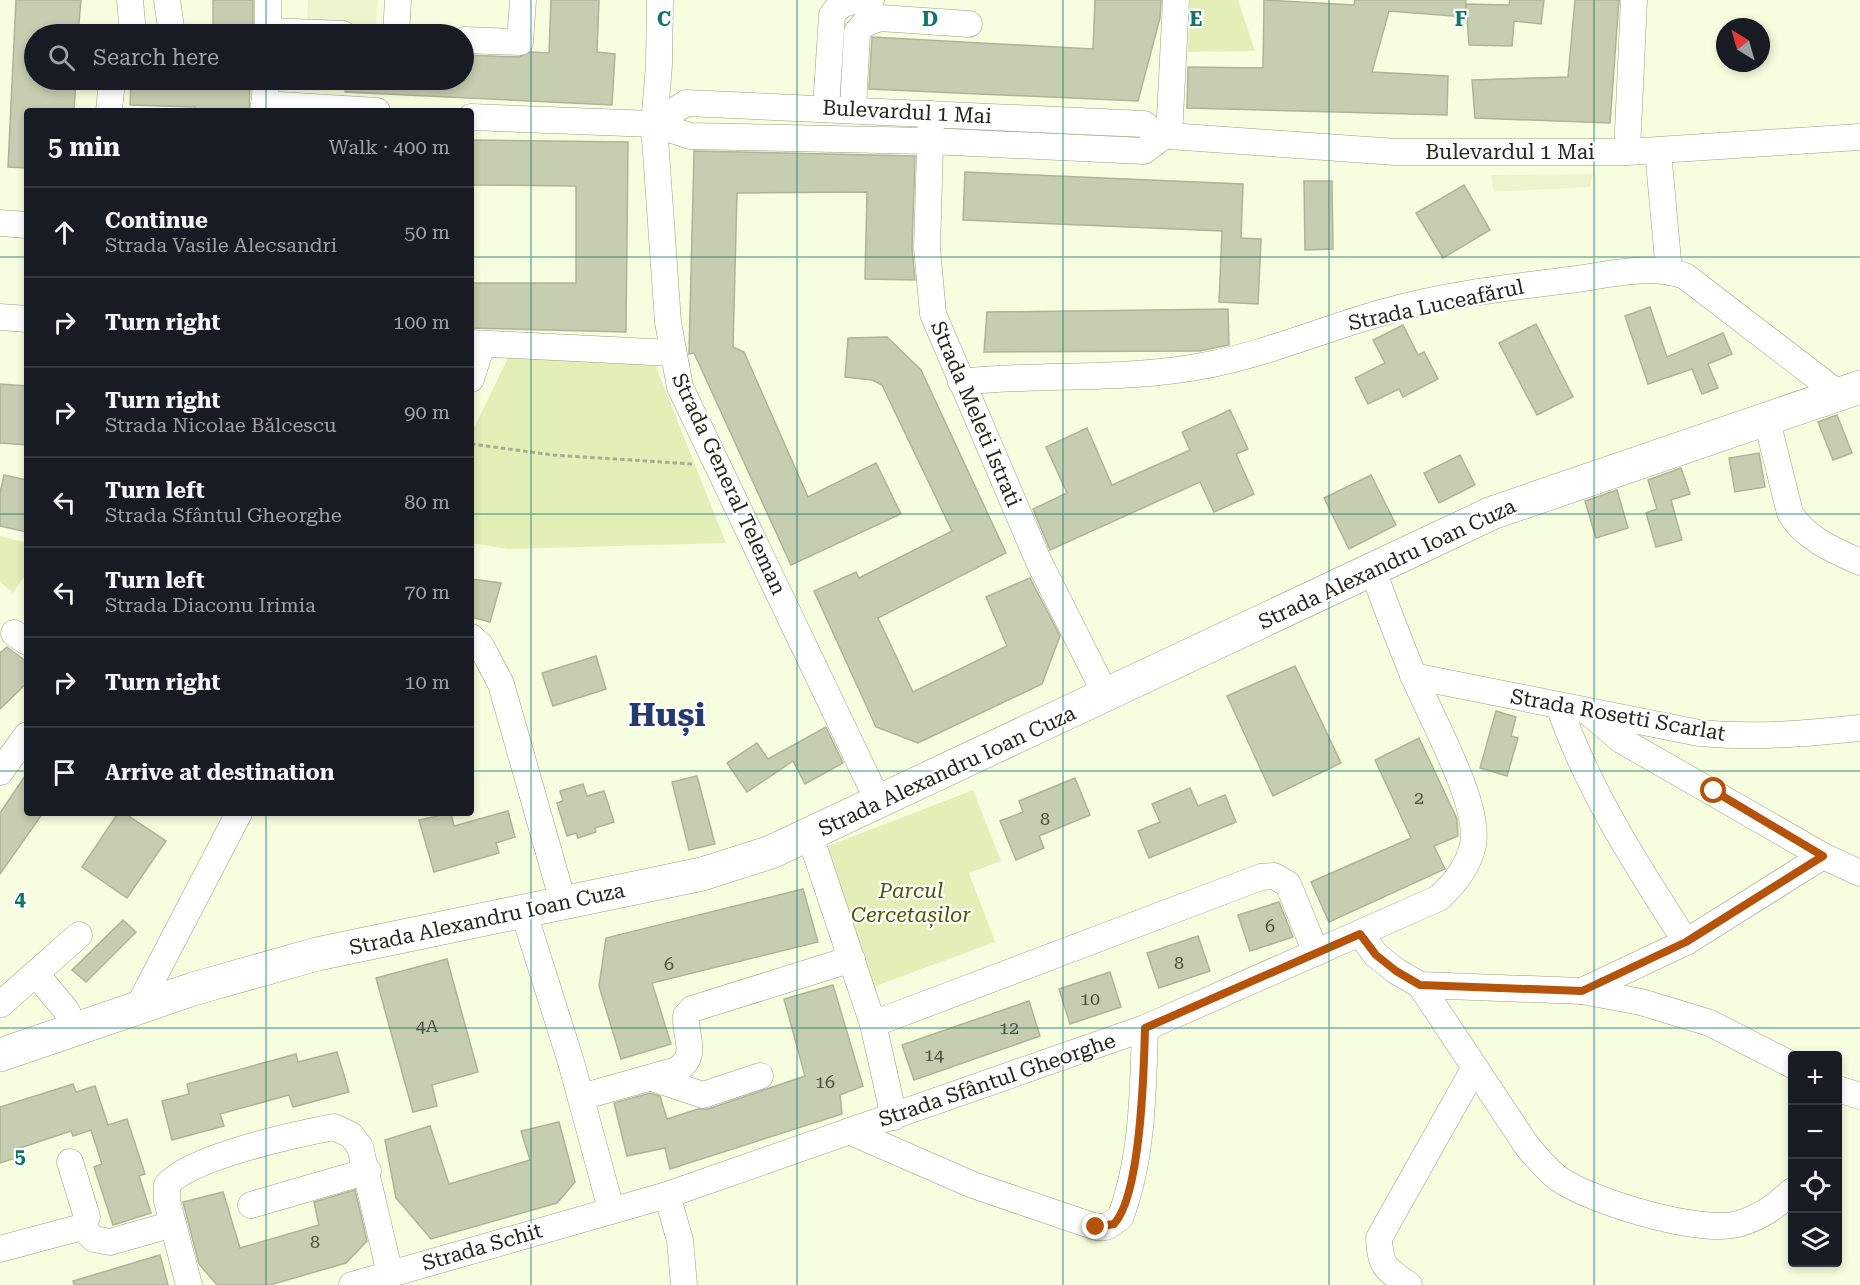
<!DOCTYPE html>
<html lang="en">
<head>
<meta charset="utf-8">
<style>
  body { margin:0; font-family:"Roboto Serif",serif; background:#242831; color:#f1f3f6 }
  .controls { position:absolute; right:18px; bottom:18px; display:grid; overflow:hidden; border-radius:6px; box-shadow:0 3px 9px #0003 }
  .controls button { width:54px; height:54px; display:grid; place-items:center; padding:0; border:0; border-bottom:2px solid #363941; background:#171b24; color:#f1f3f6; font:30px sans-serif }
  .compass { position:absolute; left:1716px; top:18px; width:54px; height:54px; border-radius:50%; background:#171b24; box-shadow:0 3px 9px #0003; rotate:323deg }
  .stop { position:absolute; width:18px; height:18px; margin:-14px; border:4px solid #b45309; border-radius:50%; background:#fff }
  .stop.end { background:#b45309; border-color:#fff; box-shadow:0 2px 6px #0008 }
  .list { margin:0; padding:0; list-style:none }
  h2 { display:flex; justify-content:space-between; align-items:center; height:78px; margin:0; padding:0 24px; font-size:26px }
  h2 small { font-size:20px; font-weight:400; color:#9ea1a6 }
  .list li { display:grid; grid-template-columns:39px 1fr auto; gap:18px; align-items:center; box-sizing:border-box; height:90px; padding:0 24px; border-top:2px solid #363941 }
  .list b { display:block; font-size:22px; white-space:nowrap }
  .list p { margin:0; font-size:20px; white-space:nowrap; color:#9ea1a6 }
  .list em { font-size:20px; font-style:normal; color:#9ea1a6 }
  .icon { flex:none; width:33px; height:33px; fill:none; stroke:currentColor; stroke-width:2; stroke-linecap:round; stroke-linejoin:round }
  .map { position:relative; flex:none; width:1860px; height:1285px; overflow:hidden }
  .search { position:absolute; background:#171b24; box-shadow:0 3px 9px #0003; left:24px; top:24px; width:450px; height:66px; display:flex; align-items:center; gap:15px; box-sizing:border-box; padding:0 21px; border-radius:33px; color:#9ea1a6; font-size:22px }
  .panel { position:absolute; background:#171b24; box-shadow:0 3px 9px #0003; left:24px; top:108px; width:450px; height:708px; border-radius:6px }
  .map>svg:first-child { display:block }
  .built { fill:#ecf4ce }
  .green { fill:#e4eeb7 }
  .building { fill:#c7cdb0; stroke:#aeb497; stroke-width:1.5 }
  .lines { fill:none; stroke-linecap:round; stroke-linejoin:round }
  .minor-casing { stroke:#989e82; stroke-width:27 }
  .highway-casing { stroke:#989e82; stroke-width:34 }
  .path { stroke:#a7ac95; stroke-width:3; stroke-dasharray:4.5 3; stroke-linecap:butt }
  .minor { stroke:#fff; stroke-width:26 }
  .highway { stroke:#fff; stroke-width:33 }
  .route { stroke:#b45309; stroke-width:8 }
  .grid { fill:none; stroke:#0f766e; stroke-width:1.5; stroke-opacity:0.55 }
  .labels { text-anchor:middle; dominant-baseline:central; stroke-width:4.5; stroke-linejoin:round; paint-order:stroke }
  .number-label { font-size:18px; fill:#4e5041 }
  .street-label { font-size:21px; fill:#25271c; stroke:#fff }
  .park-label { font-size:21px; font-style:italic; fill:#4e5802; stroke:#fff }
  .town-label { font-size:33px; font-weight:bold; fill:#263a72; stroke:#fff }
  .grid-label { font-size:20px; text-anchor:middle; font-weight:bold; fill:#0f766e; stroke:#fff; stroke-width:4.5; stroke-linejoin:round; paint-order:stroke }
</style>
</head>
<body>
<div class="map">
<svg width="1860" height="1285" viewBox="0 0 1860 1285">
  <rect width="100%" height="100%" fill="#f7fedf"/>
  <g class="built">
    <polygon points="308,0 378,0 376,24 307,24"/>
    <polygon points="1593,174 1590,187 1494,192 1491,175"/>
  </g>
  <g class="green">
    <polygon points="1190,0 1238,0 1255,51 1188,52"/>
    <polygon points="508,358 655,364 726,543 508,549 471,543 471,434"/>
    <polygon points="0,536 27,543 27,572 13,593 0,582"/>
    <polygon points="973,790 1001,861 969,873 995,942 873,987 823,848"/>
  </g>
  <g class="building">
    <polygon points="16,0 81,0 78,34 34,34 34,80 76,80 74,111 27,111 27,168 8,167"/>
    <polygon points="213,0 253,0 253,31 213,30"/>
    <polygon points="551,0 599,0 597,52 615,54 612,105 345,92 346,80 464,80 464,55 519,57 530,52 549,53"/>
    <polygon points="1095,0 1161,0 1160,18 1138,101 869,89 872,37 1093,49"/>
    <polygon points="1264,0 1354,5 1355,0 1466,0 1465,17 1389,11 1372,72 1448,76 1447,115 1187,108 1188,67 1263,68"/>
    <polygon points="1510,0 1544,0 1541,24 1514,21 1512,46 1469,45 1466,4 1509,5"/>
    <polygon points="1575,0 1619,0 1610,123 1475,118 1472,80 1568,77"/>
    <polygon points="131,80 250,80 249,111 195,111 195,107 130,105"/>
    <polygon points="471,140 628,142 626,332 471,328 471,283 576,283 576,186 471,185"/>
    <polygon points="694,151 915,156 912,248 915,280 865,279 867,192 737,193 733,347 744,352 808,497 876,463 901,514 791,565 694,353 689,354"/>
    <polygon points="965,172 1243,184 1241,238 1261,239 1258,304 1219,302 1222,231 963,220"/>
    <polygon points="1304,181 1332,181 1333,249 1305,250"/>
    <polygon points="1464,185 1490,230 1443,258 1416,213"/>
    <polygon points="1650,307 1667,357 1723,333 1732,354 1708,364 1718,388 1702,394 1692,369 1648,384 1625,316"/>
    <polygon points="1228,309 1229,345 1199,351 984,352 987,312"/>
    <polygon points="1536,324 1573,397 1537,415 1499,343"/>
    <polygon points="1403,325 1418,355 1424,352 1438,379 1403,397 1399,389 1368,404 1355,378 1385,363 1373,340"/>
    <polygon points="887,337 921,370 1006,553 878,618 913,692 1007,646 986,597 1030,578 1060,636 1042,684 918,743 876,727 814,591 856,572 859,578 952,531 882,385 872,380 845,377 848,338"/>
    <polygon points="0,384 27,386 27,445 0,443"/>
    <polygon points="1230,410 1248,449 1236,454 1254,494 1214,512 1200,482 1050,550 1033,509 1067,493 1046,447 1087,428 1112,485 1190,450 1182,432"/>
    <polygon points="1837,415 1852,453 1833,460 1818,422"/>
    <polygon points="1759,453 1765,487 1735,492 1729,458"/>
    <polygon points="1460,455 1475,485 1439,503 1424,473"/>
    <polygon points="1681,468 1690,494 1671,500 1682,540 1656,547 1646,513 1657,509 1648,480"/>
    <polygon points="4,475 27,480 27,532 0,526 0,493"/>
    <polygon points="1371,475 1396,525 1349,549 1324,498"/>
    <polygon points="1617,490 1628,528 1596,538 1585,501"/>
    <polygon points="471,579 501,583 490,622 471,617"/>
    <polygon points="7,647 27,662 27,683 0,709 0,653"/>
    <polygon points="596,656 606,689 553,706 542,673"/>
    <polygon points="1295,666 1341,763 1273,796 1227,696"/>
    <polygon points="1496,711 1516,717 1511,736 1518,738 1507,776 1480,768"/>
    <polygon points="826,727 843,763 805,784 793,761 747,792 727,763 757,743 768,759"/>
    <polygon points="1419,738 1457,819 1458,836 1434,846 1445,869 1329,922 1311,882 1411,838 1375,760"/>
    <polygon points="27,773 27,813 43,813 0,874 0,813"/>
    <polygon points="697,776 715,844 689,850 672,782"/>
    <polygon points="1075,778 1090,815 1039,836 1044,848 1016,860 1000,821 1023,812 1019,801"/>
    <polygon points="583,784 587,796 604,791 614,822 595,828 596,832 578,838 576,833 567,836 557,803 563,801 560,791"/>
    <polygon points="1190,788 1198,806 1225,795 1236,822 1149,858 1138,831 1160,822 1152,804"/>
    <polygon points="508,811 515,837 496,843 499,853 434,872 419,820 451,813 454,826"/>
    <polygon points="118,813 124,813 166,841 127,898 82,867"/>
    <polygon points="803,889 818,942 652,983 671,1044 621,1059 599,986 606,938"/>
    <polygon points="1279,902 1293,937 1250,951 1238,915"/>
    <polygon points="123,920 136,932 86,982 72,970"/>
    <polygon points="1198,936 1210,971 1159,988 1147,953"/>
    <polygon points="447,959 478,1072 432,1085 437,1106 413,1112 376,978"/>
    <polygon points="1110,972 1121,1007 1070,1024 1059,989"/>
    <polygon points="833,985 863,1086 840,1095 842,1114 670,1169 665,1148 627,1156 614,1103 650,1093 660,1096 667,1119 698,1109 708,1109 805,1076 784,999"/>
    <polygon points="1029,1001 1040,1036 914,1080 902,1045"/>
    <polygon points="337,1052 349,1092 293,1107 289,1095 220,1114 224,1126 172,1140 162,1101 189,1094 187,1084 296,1054 298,1062"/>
    <polygon points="73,1084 76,1092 95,1086 108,1125 127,1119 145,1174 139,1176 151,1213 113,1225 94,1167 102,1164 91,1130 73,1136 71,1131 20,1148 22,1156 0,1163 0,1107"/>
    <polygon points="559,1122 575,1182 557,1203 431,1239 396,1198 385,1140 430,1126 449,1184 530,1160 521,1131"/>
    <polygon points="355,1190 367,1241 346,1263 270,1285 217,1285 199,1264 183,1202 223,1192 240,1248 319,1225 314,1202"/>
    <polygon points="160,1255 168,1285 74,1285 73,1281"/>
  </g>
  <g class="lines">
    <defs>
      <g id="minor">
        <polyline points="130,0 133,34"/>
        <polyline points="167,0 172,34"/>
        <polyline points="660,0 659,65 654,124 668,322 680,387 879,803"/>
        <polyline points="268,31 343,34"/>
        <polyline points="268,34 268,0"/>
        <polyline points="396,34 398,0"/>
        <polyline points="464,40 520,42 523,0"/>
        <polyline points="264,104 377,111"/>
        <path d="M 826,108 L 832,15 C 842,0 854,1 871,0"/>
        <polyline points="853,109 857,32 864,24 880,18 969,24"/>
        <polyline points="109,111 112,80"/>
        <polyline points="264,111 266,80"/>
        <polyline points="931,114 927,248 933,314 1039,562 1106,695"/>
        <polyline points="471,117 654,124 690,136 929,141 1144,151 1161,138 1169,136 1396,152 1627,152 1860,137"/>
        <polyline points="654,124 686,103 1144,124 1161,138"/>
        <polyline points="1169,136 1176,0"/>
        <polyline points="1658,151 1669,271"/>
        <polyline points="1627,152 1634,0"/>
        <polyline points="0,223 27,225"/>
        <polyline points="0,317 27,319"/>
        <polyline points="471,343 672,353"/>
        <polyline points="471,379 482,344"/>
        <path d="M 961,382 C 1041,373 1123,381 1202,366 C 1264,355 1323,329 1384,312 C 1447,294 1513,287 1577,279 C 1612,274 1651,264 1685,276 L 1839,394"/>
        <path d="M 1766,417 L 1790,513 C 1804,538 1835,551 1860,562"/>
        <polyline points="14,633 27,642"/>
        <polyline points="471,637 481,646 501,684 563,902"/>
        <path d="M 1413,676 L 1699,733 C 1753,738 1805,734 1860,728"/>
        <path d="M 1559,706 C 1589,792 1637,866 1686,942"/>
        <polyline points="1587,711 1621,740 1823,856 1860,873"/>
        <polyline points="0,772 27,735"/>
        <polyline points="810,836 873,1024 894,1117"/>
        <polyline points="523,910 571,1062 611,1209"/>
        <polyline points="1360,934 1376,955 1396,971 1420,985 1582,991 1641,1002 1710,1023 1792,1065"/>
        <polyline points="36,974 66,1010 76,1029"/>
        <path d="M 1420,985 L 1527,1146 C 1537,1158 1547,1170 1559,1179 C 1593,1202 1698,1234 1738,1224 C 1760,1218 1777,1206 1792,1191"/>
        <polyline points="1582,991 1686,942 1823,856"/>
        <polyline points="1,1004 79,935"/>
        <polyline points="137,1009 239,813"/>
        <polyline points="873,1024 1261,877 1274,876 1288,884 1316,953"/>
        <polyline points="652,1078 703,1095 760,1076"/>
        <polyline points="1838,1089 1860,1096"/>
        <path d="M 581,1097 L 677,1070 C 699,1055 685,1038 686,1016 L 692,1009 L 852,959"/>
        <path d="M 849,1131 L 973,1185 L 1096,1227 L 1106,1227 L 1120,1218 C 1143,1158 1143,1090 1145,1028"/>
        <polyline points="667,1195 680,1240 684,1285"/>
        <polyline points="251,1205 368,1171"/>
        <polyline points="82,1227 94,1239 110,1242 173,1224"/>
        <polyline points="0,1249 82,1227 87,1217 70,1162"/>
        <path d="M 189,1285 L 167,1201 L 167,1185 C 190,1157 297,1134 334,1127 L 351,1135 L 360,1147 L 390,1274"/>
        <path d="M 352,1285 L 667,1195 L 1145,1028 L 1439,898 C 1455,883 1468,867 1473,845 C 1481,803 1429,715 1413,674 C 1398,639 1385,603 1372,568"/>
        <path d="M 1409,1285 C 1386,1269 1380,1267 1379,1238 L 1474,1069"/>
      </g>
      <polyline id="highway" points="0,1055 193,989 317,954 702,874 771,852 1492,513 1860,387"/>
    </defs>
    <use href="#minor" class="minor-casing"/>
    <use href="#highway" class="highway-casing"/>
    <polyline class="path" points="471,444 553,455 693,464"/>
    <use href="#minor" class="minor"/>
    <use href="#highway" class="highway"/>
  </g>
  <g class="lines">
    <path class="route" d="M 1096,1227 L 1114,1224 C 1141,1195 1144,1069 1145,1028 L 1360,934 L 1376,955 L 1396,971 L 1420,985 L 1582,991 L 1686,942 L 1823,856 L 1714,791"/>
  </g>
  <path class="grid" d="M 266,0 L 266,34M 531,0 L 531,1285M 797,0 L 797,1285M 1063,0 L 1063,1285M 1329,0 L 1329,1285M 1594,0 L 1594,1285M 266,80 L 266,111M 0,257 L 27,257M 471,257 L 1860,257M 0,514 L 27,514M 471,514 L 1860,514M 0,771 L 27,771M 471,771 L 1860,771M 266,813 L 266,1285M 0,1028 L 1860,1028"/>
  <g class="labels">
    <g class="number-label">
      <text x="1419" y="797">2</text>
      <text x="1045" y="818">8</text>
      <text x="1270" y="925">6</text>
      <text x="1179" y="962">8</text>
      <text x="669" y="963">6</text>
      <text x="1090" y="998">10</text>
      <text x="427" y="1025">4A</text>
      <text x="1009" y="1027">12</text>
      <text x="934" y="1054">14</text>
      <text x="825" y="1081">16</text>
      <text x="315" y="1241">8</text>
    </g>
    <g class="street-label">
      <text transform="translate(907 112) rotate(3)">Bulevardul 1 Mai</text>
      <text x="1510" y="152">Bulevardul 1 Mai</text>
      <text transform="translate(1436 305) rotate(-12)">Strada Luceafărul</text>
      <text transform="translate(976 414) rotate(67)">Strada Meleti Istrati</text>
      <text transform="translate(729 484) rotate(65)">Strada General Teleman</text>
      <text transform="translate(1387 564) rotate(-25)">Strada Alexandru Ioan Cuza</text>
      <text transform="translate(1618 715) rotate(10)">Strada Rosetti Scarlat</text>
      <text transform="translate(947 771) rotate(-25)">Strada Alexandru Ioan Cuza</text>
      <text transform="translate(487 919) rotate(-12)">Strada Alexandru Ioan Cuza</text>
      <text transform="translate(997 1080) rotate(-19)">Strada Sfântul Gheorghe</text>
      <text transform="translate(482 1247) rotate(-16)">Strada Schit</text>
    </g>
    <g class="park-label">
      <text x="911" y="891">Parcul<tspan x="911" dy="24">Cercetașilor</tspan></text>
    </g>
    <g class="town-label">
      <text x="667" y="714">Huși</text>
    </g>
  </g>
  <g class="grid-label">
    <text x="664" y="26">C</text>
    <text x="930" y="26">D</text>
    <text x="1196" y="26">E</text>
    <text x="1461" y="26">F</text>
    <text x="20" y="906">4</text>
    <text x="20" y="1163">5</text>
  </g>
</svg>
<div class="controls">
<button>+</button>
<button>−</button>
<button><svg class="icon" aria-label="locate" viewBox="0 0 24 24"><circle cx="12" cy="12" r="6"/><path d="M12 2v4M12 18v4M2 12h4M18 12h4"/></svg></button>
<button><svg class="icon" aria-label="layers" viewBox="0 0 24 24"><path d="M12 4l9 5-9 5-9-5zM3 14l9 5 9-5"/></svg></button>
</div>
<svg class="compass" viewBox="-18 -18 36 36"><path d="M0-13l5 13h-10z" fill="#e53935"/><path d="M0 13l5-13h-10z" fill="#9ea1a6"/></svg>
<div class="stop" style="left:1714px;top:791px"></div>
<div class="stop end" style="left:1096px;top:1227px"></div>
<div class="search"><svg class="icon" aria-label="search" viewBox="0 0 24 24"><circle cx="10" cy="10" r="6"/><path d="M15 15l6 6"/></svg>Search here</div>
<section class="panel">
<h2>5 min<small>Walk · 400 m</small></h2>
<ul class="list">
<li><svg class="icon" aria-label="ahead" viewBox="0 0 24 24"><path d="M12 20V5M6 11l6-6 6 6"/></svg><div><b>Continue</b><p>Strada Vasile Alecsandri</p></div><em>50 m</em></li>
<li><svg class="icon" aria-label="right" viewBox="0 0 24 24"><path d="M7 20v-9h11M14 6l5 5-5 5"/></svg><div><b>Turn right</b></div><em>100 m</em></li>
<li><svg class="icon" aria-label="right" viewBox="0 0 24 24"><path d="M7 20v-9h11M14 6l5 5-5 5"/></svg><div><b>Turn right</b><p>Strada Nicolae Bălcescu</p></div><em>90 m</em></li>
<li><svg class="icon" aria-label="left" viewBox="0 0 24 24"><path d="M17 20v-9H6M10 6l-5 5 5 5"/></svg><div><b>Turn left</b><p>Strada Sfântul Gheorghe</p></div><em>80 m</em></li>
<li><svg class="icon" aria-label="left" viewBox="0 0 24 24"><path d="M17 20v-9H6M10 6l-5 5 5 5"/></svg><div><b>Turn left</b><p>Strada Diaconu Irimia</p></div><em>70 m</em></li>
<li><svg class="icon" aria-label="right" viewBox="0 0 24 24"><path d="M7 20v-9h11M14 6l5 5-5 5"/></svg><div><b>Turn right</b></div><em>10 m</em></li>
<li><svg class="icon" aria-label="arrive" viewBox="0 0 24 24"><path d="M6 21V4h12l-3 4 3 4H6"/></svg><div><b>Arrive at destination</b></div></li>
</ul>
</section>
</div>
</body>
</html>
